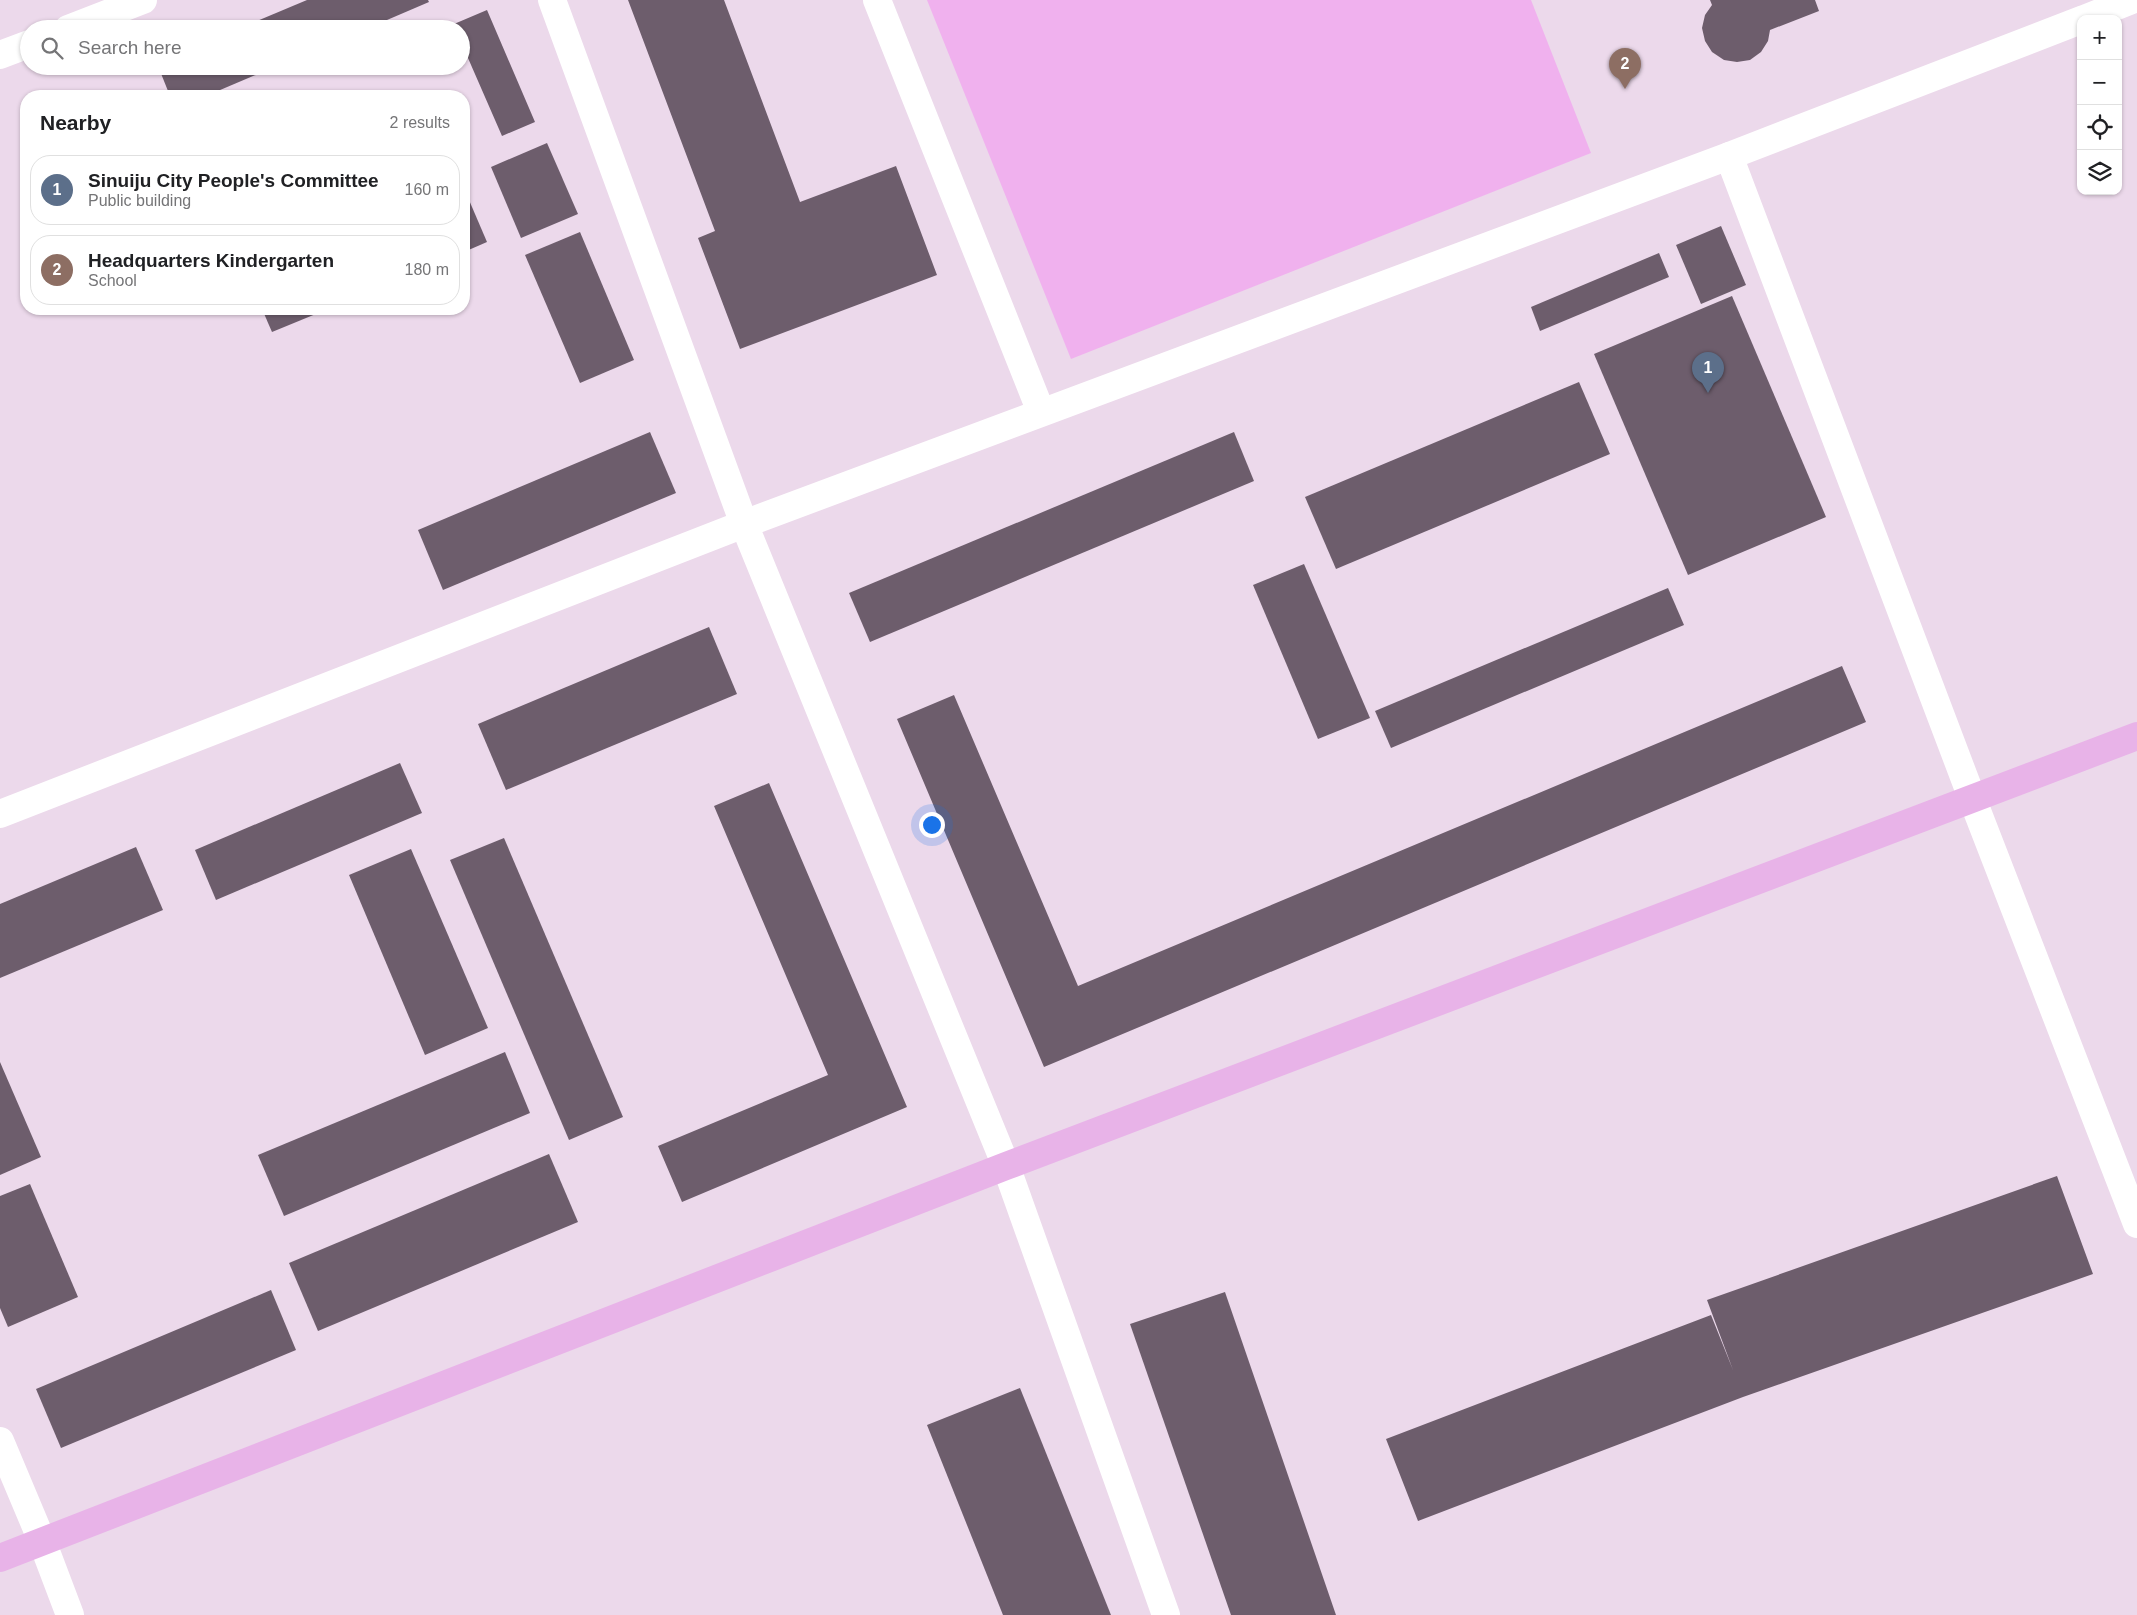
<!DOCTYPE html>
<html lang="en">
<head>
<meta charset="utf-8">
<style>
  body { margin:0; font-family:Helvetica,sans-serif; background:#f6f6f6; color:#202124 }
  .controls { position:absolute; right:15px; top:15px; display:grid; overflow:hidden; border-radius:10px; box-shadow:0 1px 4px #0004 }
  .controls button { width:45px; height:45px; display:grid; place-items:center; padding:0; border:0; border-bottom:1px solid #e0e0e0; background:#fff; color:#202124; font:25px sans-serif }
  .you { position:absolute; left:931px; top:824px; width:18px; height:18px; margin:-12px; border:4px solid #fff; border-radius:50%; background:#1a73e8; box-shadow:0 0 0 8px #1a73e833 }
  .badge { display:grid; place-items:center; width:32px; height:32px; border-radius:50%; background:#0b8043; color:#fff; font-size:16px; font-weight:700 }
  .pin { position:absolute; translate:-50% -41px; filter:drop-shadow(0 1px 2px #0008) }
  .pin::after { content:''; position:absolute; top:26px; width:18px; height:15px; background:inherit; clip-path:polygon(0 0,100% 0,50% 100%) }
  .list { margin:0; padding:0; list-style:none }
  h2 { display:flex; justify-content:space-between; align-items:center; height:65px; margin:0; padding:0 20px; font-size:21px }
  h2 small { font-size:16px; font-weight:400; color:#757577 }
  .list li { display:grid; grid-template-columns:32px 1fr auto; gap:15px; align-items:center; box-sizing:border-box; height:70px; margin:0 10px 10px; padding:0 10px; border:1px solid #e0e0e0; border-radius:20px }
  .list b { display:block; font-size:19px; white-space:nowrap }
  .list p { margin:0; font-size:16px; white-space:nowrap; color:#757577 }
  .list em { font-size:16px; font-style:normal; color:#757577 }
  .icon { flex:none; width:28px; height:28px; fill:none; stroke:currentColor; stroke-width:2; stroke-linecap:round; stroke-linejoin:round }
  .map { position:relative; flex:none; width:2137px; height:1615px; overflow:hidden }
  .search { position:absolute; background:#fff; box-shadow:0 1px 4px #0004; left:20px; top:20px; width:450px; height:55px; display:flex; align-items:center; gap:12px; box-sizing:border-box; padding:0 18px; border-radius:28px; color:#757577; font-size:19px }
  .panel { position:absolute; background:#fff; box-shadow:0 1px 4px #0004; left:20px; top:90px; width:450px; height:225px; border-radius:20px }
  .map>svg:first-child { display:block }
  .green { fill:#f0b1ee }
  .building { fill:#6d5d6c }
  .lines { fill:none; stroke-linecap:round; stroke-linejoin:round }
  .minor { stroke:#fff; stroke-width:28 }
  .major { stroke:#e8b3e8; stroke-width:28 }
</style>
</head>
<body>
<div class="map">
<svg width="2137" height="1615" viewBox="0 0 2137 1615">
  <rect width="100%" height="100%" fill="#ecd9eb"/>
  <polygon class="green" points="927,0 1531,0 1591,153 1071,359"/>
  <g class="building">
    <polygon points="307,0 428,0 429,2 366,29 238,29"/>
    <polygon points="628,0 724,0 800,202 896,166 937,275 740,349 698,238 715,231"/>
    <polygon points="1710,0 1815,0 1819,11 1770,30 1768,41 1761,52 1750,60 1737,62 1724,60 1712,52 1705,41 1702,28 1705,15 1712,5"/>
    <polygon points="487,10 535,122 502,136 461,42 461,29 455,29 454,24"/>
    <polygon points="158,66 277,66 206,96 170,96"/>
    <polygon points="547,143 578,214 521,238 491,167"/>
    <polygon points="466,193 487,242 464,252 464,194"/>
    <polygon points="1721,226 1746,285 1701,304 1676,245"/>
    <polygon points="580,232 634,360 580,383 525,255"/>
    <polygon points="1659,253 1669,277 1540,331 1531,307"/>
    <polygon points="1732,296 1826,517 1688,575 1594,354"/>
    <polygon points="262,309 328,309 272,332"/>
    <polygon points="1579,382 1610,454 1336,569 1305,497"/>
    <polygon points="650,432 676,493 443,590 418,530"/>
    <polygon points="1234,432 1254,481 870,642 849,593"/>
    <polygon points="1304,564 1370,718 1318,739 1253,585"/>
    <polygon points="1668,588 1684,625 1391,748 1375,711"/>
    <polygon points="709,627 737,694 506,790 478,724"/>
    <polygon points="1842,666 1866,722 1044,1067 897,719 954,695 1078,986"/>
    <polygon points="400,763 422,813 216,900 195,850"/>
    <polygon points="769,783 907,1107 682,1202 658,1146 828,1075 714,806"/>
    <polygon points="504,838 623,1117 569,1140 450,860"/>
    <polygon points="136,847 163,910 0,978 0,904"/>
    <polygon points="411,849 488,1028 425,1055 349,875"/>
    <polygon points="505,1052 530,1113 284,1216 258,1155"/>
    <polygon points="0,1062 41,1157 0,1175"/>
    <polygon points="549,1154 578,1222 318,1331 289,1263"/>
    <polygon points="2057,1176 2093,1274 1743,1397 1418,1521 1386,1439 1711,1315 1733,1370 1707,1300"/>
    <polygon points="30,1184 78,1297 8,1327 0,1308 0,1196"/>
    <polygon points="271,1290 296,1350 61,1448 36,1389"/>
    <polygon points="1225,1292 1336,1615 1231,1615 1130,1324"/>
    <polygon points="1020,1388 1111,1615 1003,1615 927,1425"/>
  </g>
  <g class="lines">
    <g class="minor">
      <polyline points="552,0 744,524 1006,1166 1166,1615"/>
      <polyline points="877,0 1041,412"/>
      <polyline points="2084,19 2132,0"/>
      <polyline points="68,29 143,0"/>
      <polyline points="0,55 29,44"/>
      <polyline points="1729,156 1972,798 2137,1224"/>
      <polyline points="0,814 744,524 1729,156 2081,20"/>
      <polyline points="0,1441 42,1541 70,1615"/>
    </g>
    <polyline class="major" points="0,1558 1006,1166 2137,736"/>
  </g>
</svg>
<div class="controls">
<button>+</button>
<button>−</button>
<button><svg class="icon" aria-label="locate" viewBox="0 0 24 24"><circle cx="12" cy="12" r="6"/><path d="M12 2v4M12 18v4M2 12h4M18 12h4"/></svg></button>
<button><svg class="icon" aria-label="layers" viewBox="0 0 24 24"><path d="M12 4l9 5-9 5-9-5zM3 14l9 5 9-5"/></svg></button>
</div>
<div class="you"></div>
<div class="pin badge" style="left:1708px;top:393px;background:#5c6f8a">1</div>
<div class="pin badge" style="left:1625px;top:89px;background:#8d6e63">2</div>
<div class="search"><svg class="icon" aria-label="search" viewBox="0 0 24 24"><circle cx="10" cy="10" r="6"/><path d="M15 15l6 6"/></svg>Search here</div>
<section class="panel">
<h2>Nearby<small>2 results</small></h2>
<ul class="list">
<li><span class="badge" style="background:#5c6f8a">1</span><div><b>Sinuiju City People's Committee</b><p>Public building</p></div><em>160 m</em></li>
<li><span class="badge" style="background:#8d6e63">2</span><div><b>Headquarters Kindergarten</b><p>School</p></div><em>180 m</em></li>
</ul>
</section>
</div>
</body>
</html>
